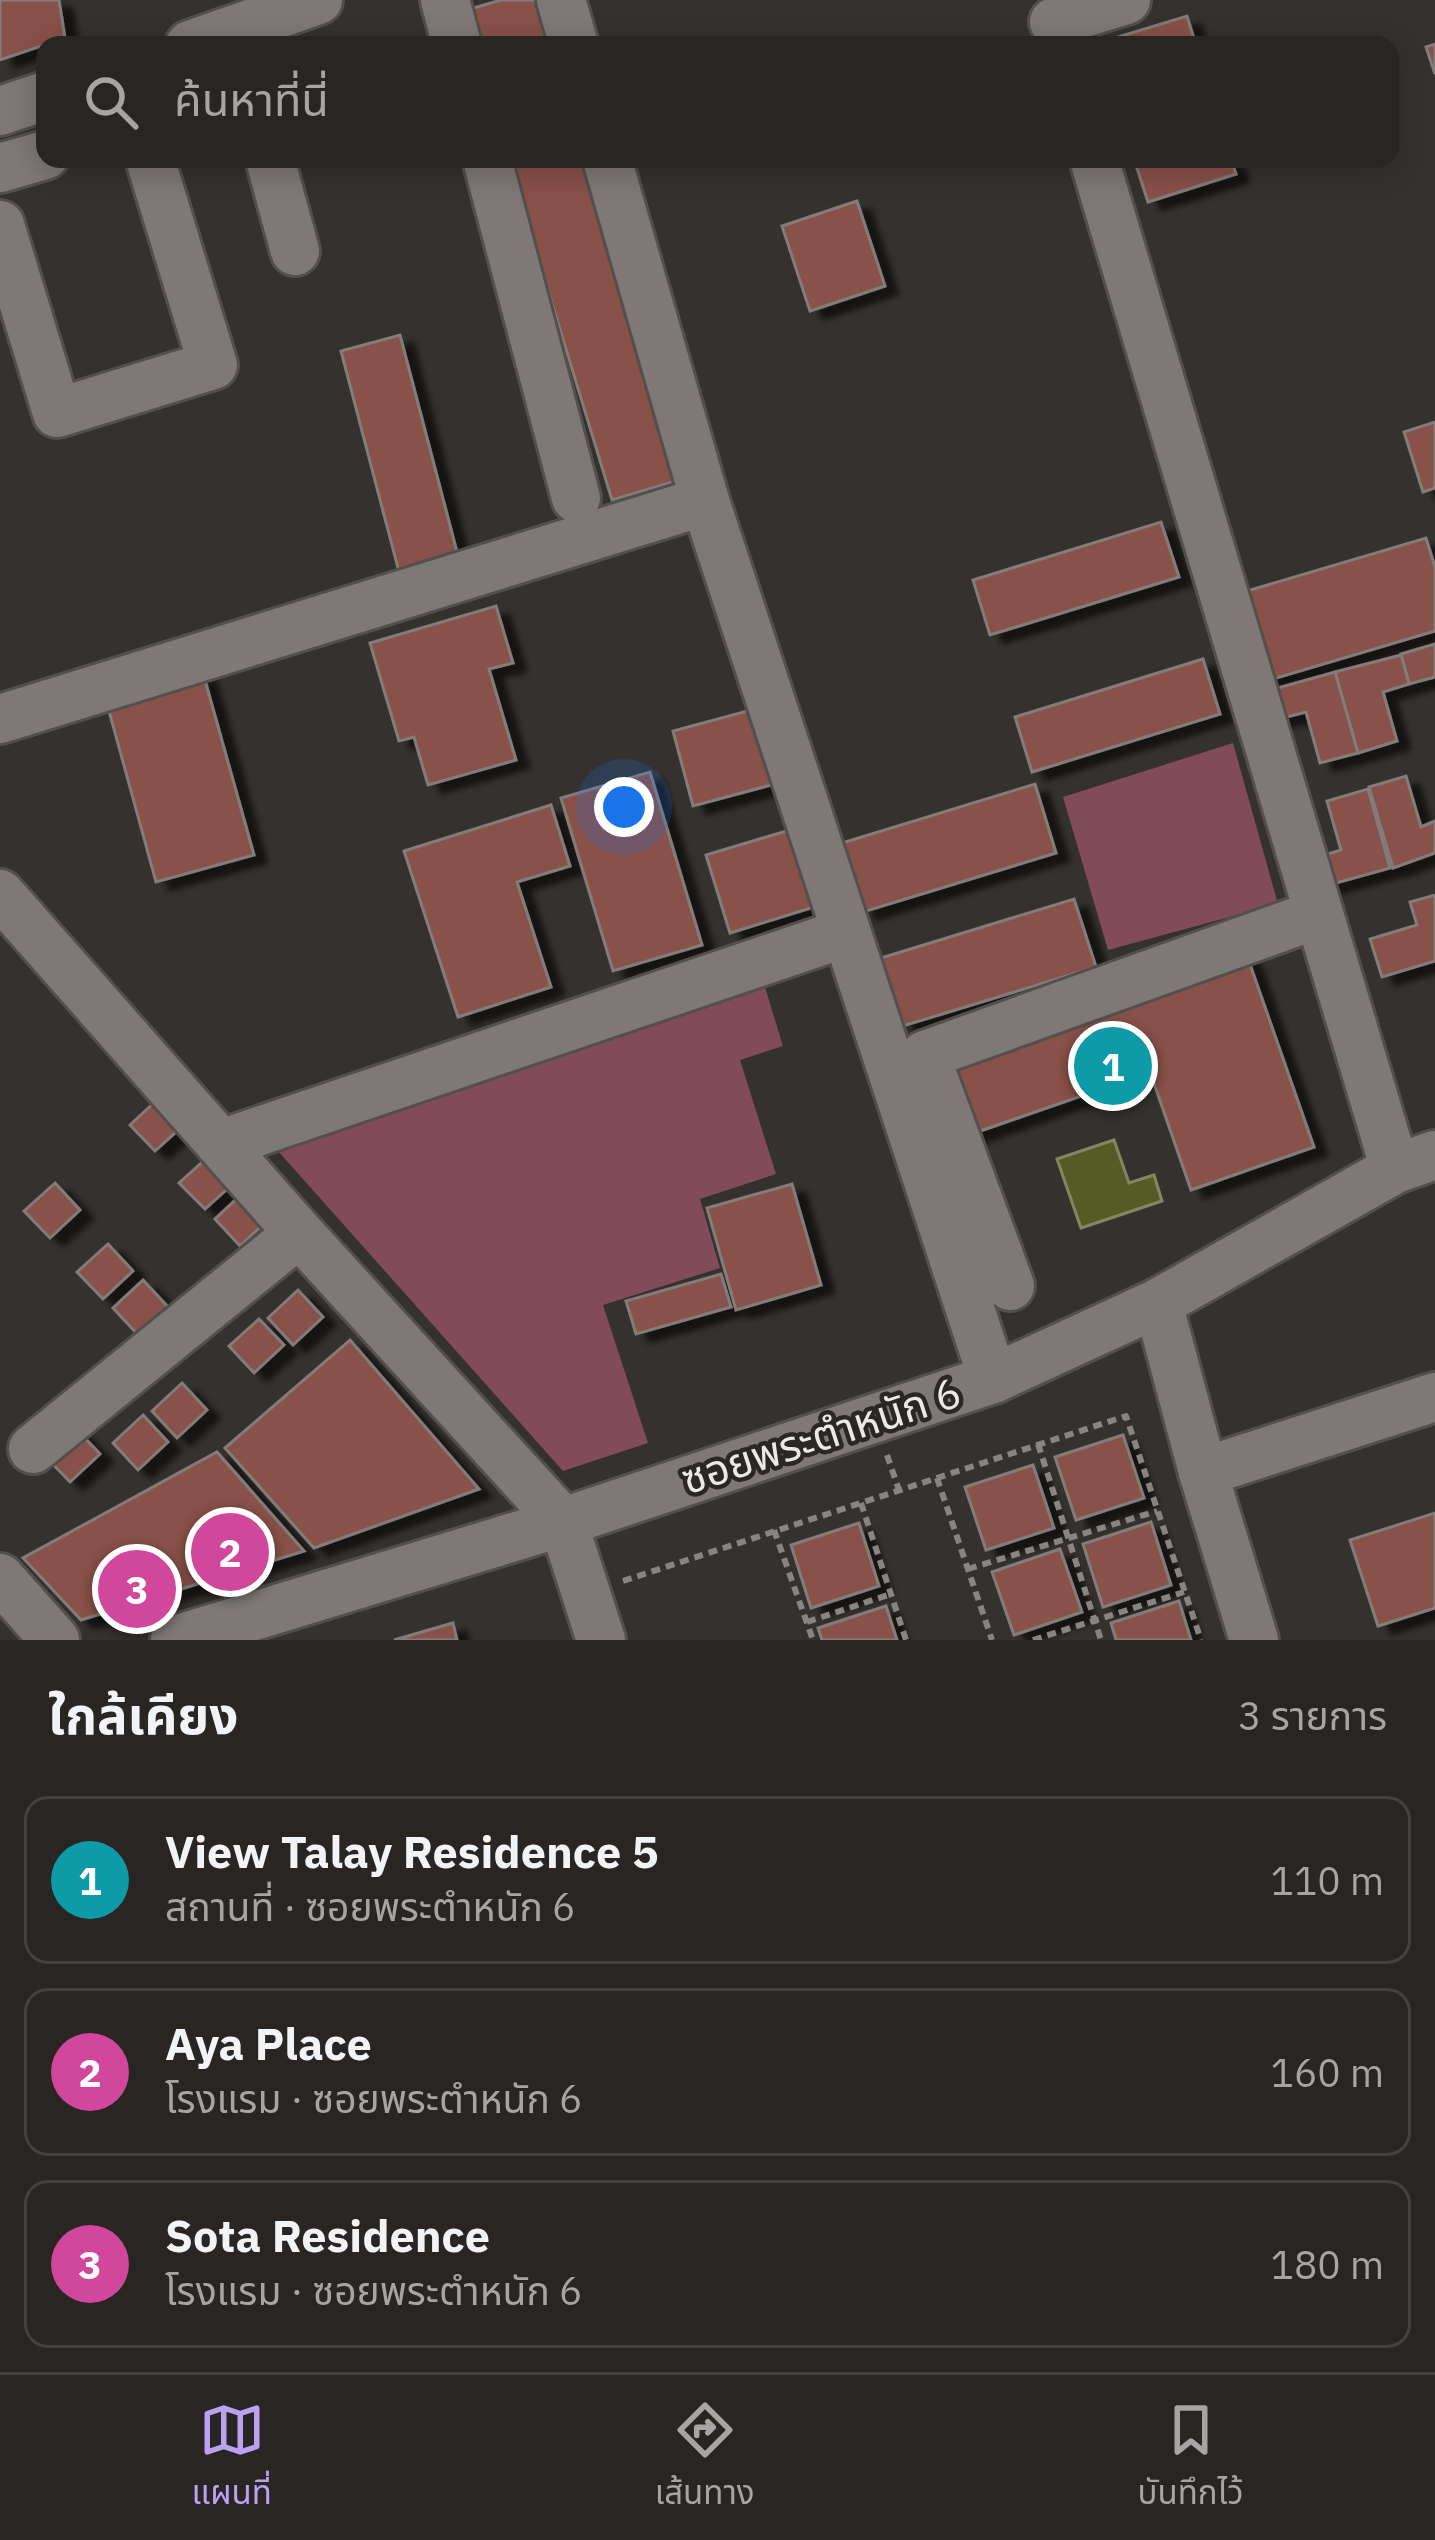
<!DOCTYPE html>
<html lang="th">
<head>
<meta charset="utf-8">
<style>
  body { margin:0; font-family:"IBM Plex Sans","Noto Sans Thai",sans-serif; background:#34312f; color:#f1f3f6 }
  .you { position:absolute; left:624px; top:807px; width:42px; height:42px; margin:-30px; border:9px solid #fff; border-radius:50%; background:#1a73e8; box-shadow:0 0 0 18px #1a73e833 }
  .badge { display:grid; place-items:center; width:78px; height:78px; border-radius:50%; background:#bca0f2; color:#fff; font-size:39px; font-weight:700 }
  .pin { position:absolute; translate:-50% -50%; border:6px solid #fff; box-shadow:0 3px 12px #0006 }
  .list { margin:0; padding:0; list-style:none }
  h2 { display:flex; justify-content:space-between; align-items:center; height:156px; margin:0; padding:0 48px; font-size:51px }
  h2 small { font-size:39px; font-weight:400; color:#a5a5a5 }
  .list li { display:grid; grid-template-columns:78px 1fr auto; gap:36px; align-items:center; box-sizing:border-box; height:168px; margin:0 24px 24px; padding:0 24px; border:3px solid #444240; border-radius:24px }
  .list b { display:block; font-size:45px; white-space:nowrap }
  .list p { margin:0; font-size:39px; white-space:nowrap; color:#a5a5a5 }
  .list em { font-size:39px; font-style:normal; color:#a5a5a5 }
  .icon { flex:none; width:66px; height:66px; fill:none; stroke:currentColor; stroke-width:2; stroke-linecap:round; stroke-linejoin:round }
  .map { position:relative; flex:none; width:1435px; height:1640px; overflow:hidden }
  .search { position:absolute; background:#282522; box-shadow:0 6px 30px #0003; left:36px; right:36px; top:36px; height:132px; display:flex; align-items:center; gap:30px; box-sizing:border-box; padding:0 42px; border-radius:24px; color:#a5a5a5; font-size:45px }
  .sheet { height:732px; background:#282522 }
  nav { display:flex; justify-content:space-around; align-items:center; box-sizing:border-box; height:168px; border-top:3px solid #444240; background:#282522; font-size:33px; color:#a5a5a5 }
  nav a { display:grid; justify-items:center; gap:6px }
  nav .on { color:#bca0f2 }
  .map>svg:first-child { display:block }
  .forest { fill:#814b5b }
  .water { fill:#565b25; stroke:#83865f; stroke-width:3 }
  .building { fill:#885148; stroke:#827b7a; stroke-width:3; filter:url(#shadow) }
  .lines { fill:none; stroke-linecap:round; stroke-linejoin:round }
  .minor-casing { stroke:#534f4c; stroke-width:54 }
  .path { stroke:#888481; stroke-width:6; stroke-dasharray:9 6; stroke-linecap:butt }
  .minor { stroke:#7e7976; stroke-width:48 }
  .labels { text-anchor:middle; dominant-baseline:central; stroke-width:9; stroke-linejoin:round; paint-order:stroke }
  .street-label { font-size:42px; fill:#ece9e7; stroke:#2b2724 }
</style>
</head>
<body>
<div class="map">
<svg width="1435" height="1640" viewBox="0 0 1435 1640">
  <defs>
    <filter id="shadow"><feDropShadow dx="13" dy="8" stdDeviation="3" flood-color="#0009"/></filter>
  </defs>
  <rect width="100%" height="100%" fill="#35312e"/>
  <g class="forest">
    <polygon points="1233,743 1278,904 1108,950 1063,797"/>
    <polygon points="764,984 783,1046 740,1060 776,1174 700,1199 720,1268 603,1305 648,1443 563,1471 270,1142"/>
  </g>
  <polygon class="water" points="1114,1140 1129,1183 1154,1175 1162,1201 1081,1228 1057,1159"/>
  <g class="building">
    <polygon points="0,0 59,0 65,38 0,60"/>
    <polygon points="501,0 537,0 551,45 474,45 463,11"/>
    <polygon points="1187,16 1196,45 1098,45 1098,43"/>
    <polygon points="1435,44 1435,74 1426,47"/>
    <polygon points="508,159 585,159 683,479 612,500"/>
    <polygon points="1134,159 1231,159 1236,174 1148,202"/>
    <polygon points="857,201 885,286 810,311 782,226"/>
    <polygon points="400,335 458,556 399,572 341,351"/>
    <polygon points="1435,422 1435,488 1423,492 1404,432"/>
    <polygon points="1161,522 1179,577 990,635 973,580"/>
    <polygon points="1426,538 1435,567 1435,631 1263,682 1237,594"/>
    <polygon points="496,606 513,663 489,669 516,760 428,785 414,737 399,741 370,643"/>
    <polygon points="1435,644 1435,677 1409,684 1401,654"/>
    <polygon points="1401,655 1409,684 1383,692 1397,741 1358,753 1335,672"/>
    <polygon points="1203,659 1220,714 1032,772 1015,717"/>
    <polygon points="1335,672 1358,753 1320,763 1306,712 1275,720 1267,691"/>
    <polygon points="203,673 254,855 156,882 106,700"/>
    <polygon points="766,706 786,781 693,806 673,731"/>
    <polygon points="650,772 702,945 613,971 561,798"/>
    <polygon points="1406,776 1421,827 1435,821 1435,853 1393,868 1369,787"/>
    <polygon points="1035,784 1056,853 863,912 842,843"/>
    <polygon points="1368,789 1390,868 1322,887 1315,858 1341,850 1327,801"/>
    <polygon points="551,805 570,866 517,882 551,987 458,1017 404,851"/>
    <polygon points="803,826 827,903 730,933 706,855"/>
    <polygon points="1435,895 1435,961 1382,977 1370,939 1417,925 1410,902"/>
    <polygon points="1074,899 1096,967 903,1026 881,958"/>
    <polygon points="1246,953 1314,1147 1191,1190 1150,1072 966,1136 938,1060"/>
    <polygon points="160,1097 185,1124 155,1151 130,1125"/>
    <polygon points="210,1155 235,1182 205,1209 179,1183"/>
    <polygon points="55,1183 80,1210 50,1238 24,1211"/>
    <polygon points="792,1184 821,1285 736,1310 707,1208"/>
    <polygon points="245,1191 270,1218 240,1246 215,1219"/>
    <polygon points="108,1244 133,1271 103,1299 77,1272"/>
    <polygon points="721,1274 731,1307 636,1334 626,1301"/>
    <polygon points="143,1280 168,1307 138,1335 113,1308"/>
    <polygon points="298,1290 323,1317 293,1345 268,1318"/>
    <polygon points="259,1319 284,1345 254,1373 229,1346"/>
    <polygon points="350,1340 479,1489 314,1548 225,1448"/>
    <polygon points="182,1383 207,1410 177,1438 152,1411"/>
    <polygon points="143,1415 168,1442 138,1470 113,1443"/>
    <polygon points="75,1428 100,1454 70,1482 45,1456"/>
    <polygon points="1123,1435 1144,1498 1076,1520 1055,1457"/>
    <polygon points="217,1452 304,1551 81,1620 23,1558"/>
    <polygon points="1033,1465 1054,1528 986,1550 965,1487"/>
    <polygon points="1435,1513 1435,1608 1378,1626 1350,1540"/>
    <polygon points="1151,1522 1171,1585 1103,1607 1083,1544"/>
    <polygon points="859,1523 879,1586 811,1608 791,1545"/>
    <polygon points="1060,1549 1082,1612 1014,1635 992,1572"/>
    <polygon points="1179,1601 1191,1640 1116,1640 1111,1623"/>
    <polygon points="886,1606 897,1640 822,1640 818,1628"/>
    <polygon points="453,1623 457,1640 394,1640"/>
  </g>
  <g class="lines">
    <defs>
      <g id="minor">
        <polyline points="445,0 457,45"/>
        <polyline points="561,0 574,45"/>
        <polyline points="1054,22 1126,0"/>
        <polyline points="190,45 318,0"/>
        <polyline points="0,111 45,96"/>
        <polyline points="270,159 295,251"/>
        <polyline points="487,159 576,498"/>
        <polyline points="607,159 705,501 993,1379"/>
        <polyline points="1094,159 1395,1169"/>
        <polyline points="0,168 45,155"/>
        <polyline points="0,225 57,413 213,365 150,159"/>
        <polyline points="0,719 705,501"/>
        <polyline points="0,894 299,1233 563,1522 601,1640"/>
        <polyline points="221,1144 845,933"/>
        <polyline points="1010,1286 925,1055 1318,914"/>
        <polyline points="1158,1303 1203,1472 1254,1640"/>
        <polyline points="33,1449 299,1233"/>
        <polyline points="1203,1472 1435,1397"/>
        <polyline points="0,1578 55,1640"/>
        <polyline points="175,1640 563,1522 993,1379 1158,1303 1395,1169 1435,1155"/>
      </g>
    </defs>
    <use href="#minor" class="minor-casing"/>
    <g class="path">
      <polyline points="1038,1444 1101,1640"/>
      <polyline points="887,1455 899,1490"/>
      <polyline points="937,1478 992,1640"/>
      <polyline points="861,1503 906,1640"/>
      <polyline points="774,1530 813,1640"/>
      <polyline points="968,1569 1157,1511"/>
      <polyline points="623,1581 1126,1416 1201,1640"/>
      <polyline points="807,1622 891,1594"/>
      <polyline points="1033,1640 1184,1592"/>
    </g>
    <use href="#minor" class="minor"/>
  </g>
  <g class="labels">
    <g class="street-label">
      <text transform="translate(821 1435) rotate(-18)">ซอยพระตำหนัก 6</text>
    </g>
  </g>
</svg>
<div class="you"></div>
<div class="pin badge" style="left:1113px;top:1066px;background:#0f9aa8">1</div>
<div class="pin badge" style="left:230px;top:1552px;background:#d1479c">2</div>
<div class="pin badge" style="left:137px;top:1589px;background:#d1479c">3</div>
<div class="search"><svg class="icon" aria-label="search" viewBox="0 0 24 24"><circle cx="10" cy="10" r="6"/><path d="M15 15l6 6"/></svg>ค้นหาที่นี่</div>
</div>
<section class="sheet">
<h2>ใกล้เคียง<small>3 รายการ</small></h2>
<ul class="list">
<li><span class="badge" style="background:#0f9aa8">1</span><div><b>View Talay Residence 5</b><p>สถานที่ · ซอยพระตำหนัก 6</p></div><em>110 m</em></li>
<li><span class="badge" style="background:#d1479c">2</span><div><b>Aya Place</b><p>โรงแรม · ซอยพระตำหนัก 6</p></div><em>160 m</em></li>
<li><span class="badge" style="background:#d1479c">3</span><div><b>Sota Residence</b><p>โรงแรม · ซอยพระตำหนัก 6</p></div><em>180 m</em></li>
</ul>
</section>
<nav>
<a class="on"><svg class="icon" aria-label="map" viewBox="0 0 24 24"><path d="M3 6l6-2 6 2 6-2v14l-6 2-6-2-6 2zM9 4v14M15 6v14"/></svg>แผนที่</a>
<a><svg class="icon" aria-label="directions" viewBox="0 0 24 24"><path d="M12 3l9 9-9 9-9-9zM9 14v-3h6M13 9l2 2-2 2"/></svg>เส้นทาง</a>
<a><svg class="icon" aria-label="saved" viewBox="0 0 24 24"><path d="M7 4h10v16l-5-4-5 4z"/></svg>บันทึกไว้</a>
</nav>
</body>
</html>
